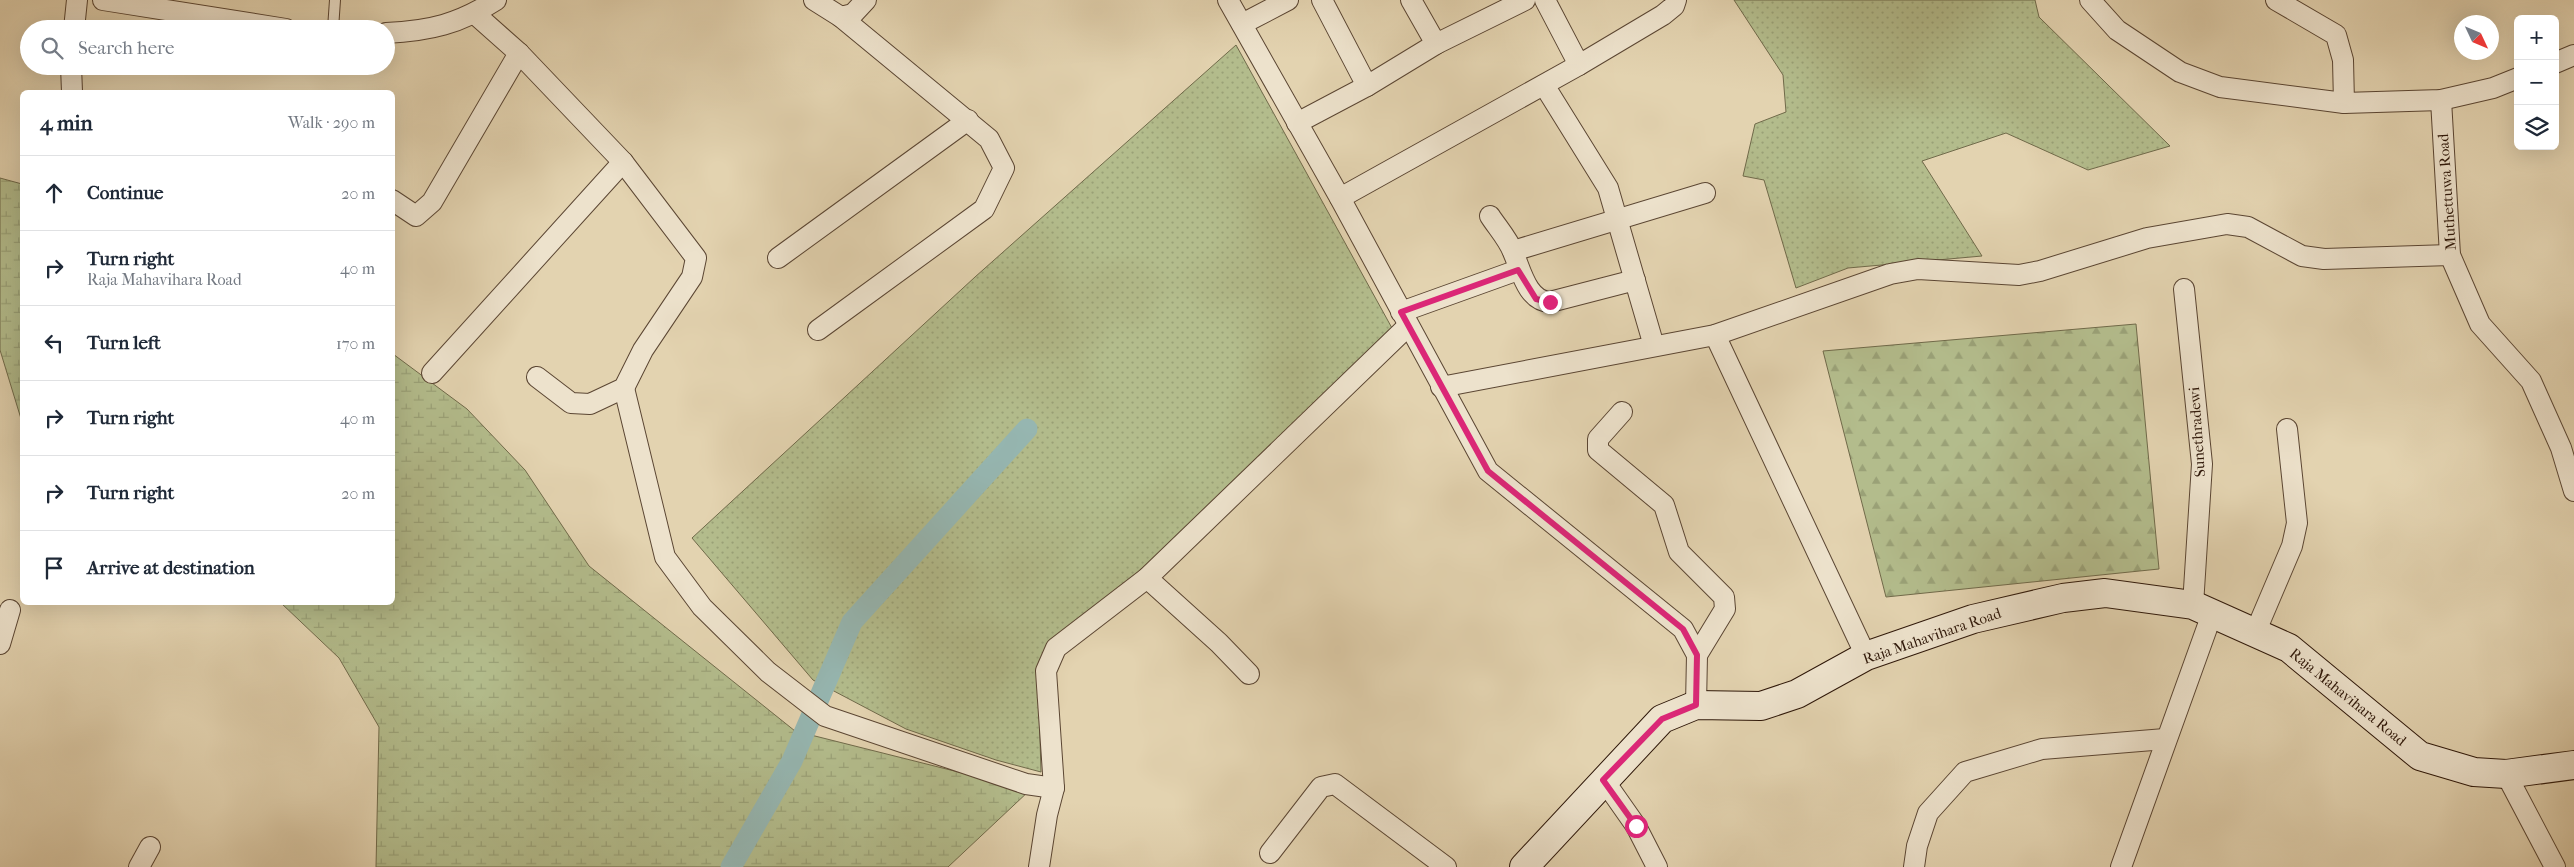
<!DOCTYPE html>
<html lang="en">
<head>
<meta charset="utf-8">
<style>
  body { margin:0; font-family:"IM FELL French Canon",serif; background:#f6f6f7; color:#1f2937 }
  .controls { position:absolute; right:15px; top:15px; display:grid; overflow:hidden; border-radius:8px; box-shadow:0 5px 20px #0002 }
  .controls button { width:45px; height:45px; display:grid; place-items:center; padding:0; border:0; border-bottom:1px solid #e0e1e3; background:#fff; color:#1f2937; font:25px sans-serif }
  .compass { position:absolute; left:2454px; top:15px; width:45px; height:45px; border-radius:50%; background:#fff; box-shadow:0 5px 20px #0002; rotate:134deg }
  .stop { position:absolute; width:15px; height:15px; margin:-11px; border:4px solid #db2777; border-radius:50%; background:#fff }
  .stop.end { background:#db2777; border-color:#fff; box-shadow:0 1px 5px #0008 }
  .list { margin:0; padding:0; list-style:none }
  h2 { display:flex; justify-content:space-between; align-items:center; height:65px; margin:0; padding:0 20px; font-size:21px }
  h2 small { font-size:16px; font-weight:400; color:#747a83 }
  .list li { display:grid; grid-template-columns:32px 1fr auto; gap:15px; align-items:center; box-sizing:border-box; height:75px; padding:0 20px; border-top:1px solid #e0e1e3 }
  .list b { display:block; font-size:19px; white-space:nowrap }
  .list p { margin:0; font-size:16px; white-space:nowrap; color:#747a83 }
  .list em { font-size:16px; font-style:normal; color:#747a83 }
  .icon { flex:none; width:28px; height:28px; fill:none; stroke:currentColor; stroke-width:2; stroke-linecap:round; stroke-linejoin:round }
  .map { position:relative; flex:none; width:2574px; height:867px; overflow:hidden }
  .search { position:absolute; background:#fff; box-shadow:0 5px 20px #0002; left:20px; top:20px; width:375px; height:55px; display:flex; align-items:center; gap:12px; box-sizing:border-box; padding:0 18px; border-radius:28px; color:#747a83; font-size:19px }
  .panel { position:absolute; background:#fff; box-shadow:0 5px 20px #0002; left:20px; top:90px; width:375px; height:515px; border-radius:8px }
  .map>svg:first-child { display:block }
  .forest { fill:url(#forest-firs); stroke:#706a4a }
  .wetland { fill:url(#wetland-marsh); stroke:#706a4a }
  .park { fill:url(#park-dots); stroke:#706a4a }
  .lines { fill:none; stroke-linecap:round; stroke-linejoin:round }
  .canal { stroke:#96b7b2; stroke-width:21 }
  .lane-casing { stroke:#5b4633; stroke-width:12 }
  .street-casing { stroke:#5b4633; stroke-width:22 }
  .secondary-casing { stroke:#2e1709; stroke-width:30 }
  .lane { stroke:#ede2cc; stroke-width:10 }
  .street { stroke:#ede2cc; stroke-width:20 }
  .secondary { stroke:#ede2cc; stroke-width:28 }
  .route { stroke:#db2777; stroke-width:6 }
  .labels { text-anchor:middle; dominant-baseline:central; stroke-width:4.5; stroke-linejoin:round; paint-order:stroke }
  .street-label { font-size:15px; fill:#2e1709; stroke:#ede2cc }
</style>
</head>
<body>
<div class="map">
<svg width="2574" height="867" viewBox="0 0 2574 867">
  <defs>
    <pattern id="forest-firs" width="22" height="20" patternUnits="userSpaceOnUse" patternTransform="scale(1.25)"><rect width="22" height="20" fill="#b3bc8c"/><path d="M5 1l3.5 6h-7zM16 11l3.5 6h-7z" fill="#9aa177"/></pattern>
    <pattern id="wetland-marsh" width="20" height="14" patternUnits="userSpaceOnUse" patternTransform="scale(1.25)"><rect width="20" height="14" fill="#b3bc8c"/><path d="M1 5h8M5 5V1M11 12h8M15 12V8" fill="none" stroke="#9aa177"/></pattern>
    <pattern id="park-dots" width="8" height="8" patternUnits="userSpaceOnUse" patternTransform="scale(1.25)"><rect width="8" height="8" fill="#b3bc8c"/><path d="M2 2h.1M6 6h.1" fill="none" stroke="#9aa177" stroke-width="1.8" stroke-linecap="round"/></pattern>
  </defs>
  <rect width="100%" height="100%" fill="#e3d3b0"/>
  <filter id="stains"><feTurbulence type="fractalNoise" baseFrequency=".004" numOctaves="4"/><feColorMatrix values="0 0 0 0 .2 0 0 0 0 .09 0 0 0 0 .02 0 0 0 .5 -.17"/></filter>
  <radialGradient id="worn" r=".72"><stop offset=".6" stop-color="#630" stop-opacity="0"/><stop offset="1" stop-color="#630" stop-opacity=".3"/></radialGradient>
  <polygon class="forest" points="2136,324 2159,569 1886,597 1823,351"/>
  <g class="wetland">
    <polygon points="0,178 22,184 22,422 0,350"/>
    <polygon points="393,354 467,409 525,470 589,566 795,731 1030,790 948,867 376,867 379,727 339,658 281,603 392,602"/>
  </g>
  <g class="park">
    <polygon points="1734,0 2035,0 2039,17 2170,146 2088,170 2006,133 1922,161 1982,256 1848,268 1796,288 1764,180 1743,176 1755,124 1786,112 1783,75"/>
    <polygon points="1236,45 1398,339 1038,671 1041,772 996,760 906,729 813,680 692,538 975,277"/>
  </g>
  <g class="lines">
    <polyline class="canal" points="731,867 792,761 852,622 1027,429"/>
    <defs>
      <polyline id="lane" points="333,29 335,0"/>
      <g id="street">
        <polyline points="103,0 286,29"/>
        <polyline points="814,0 841,17 989,139 1004,168 984,209 818,330"/>
        <polyline points="1228,0 1340,198 1488,471 1683,629 1697,655 1696,705"/>
        <polyline points="1322,0 1367,86"/>
        <polyline points="1411,0 1436,44"/>
        <polyline points="1545,0 1579,65"/>
        <polyline points="2090,0 2117,30 2180,72 2220,87 2344,103 2441,100 2493,88 2518,78"/>
        <polyline points="2276,0 2336,35 2343,60 2344,103"/>
        <polyline points="475,14 519,53 623,162 696,258 692,277 643,350 624,388 590,404 571,403 537,377"/>
        <polyline points="841,17 853,14 866,0"/>
        <polyline points="1242,24 1288,0"/>
        <polyline points="74,29 77,0"/>
        <path d="M 386,33 C 430,31 459,24 496,0"/>
        <polyline points="2555,63 2574,55"/>
        <polyline points="71,66 72,92"/>
        <polyline points="1544,85 1608,188 1654,346"/>
        <polyline points="2441,100 2450,255 2480,324 2531,381 2561,448 2574,491"/>
        <polyline points="1297,123 1367,86 1436,44 1525,0"/>
        <polyline points="1340,198 1579,65 1663,15 1674,6 1676,0"/>
        <polyline points="392,200 416,216 432,202 519,53"/>
        <path d="M 1490,216 C 1497,227 1508,239 1513,252 C 1521,270 1527,301 1550,302 L 1635,280"/>
        <polyline points="1513,251 1705,193"/>
        <polyline points="778,258 968,120"/>
        <polyline points="2184,289 2202,464 2193,605"/>
        <polyline points="1401,312 1518,270"/>
        <polyline points="1715,335 1866,656"/>
        <polyline points="432,373 623,162"/>
        <polyline points="1441,387 1715,335 1890,274 1918,269 2019,275 2040,271 2147,238 2227,224 2248,227 2302,256 2324,259 2450,255"/>
        <polyline points="624,388 665,557 702,607 768,672 825,716 1026,784 1054,788"/>
        <polyline points="1622,412 1598,439 1598,450 1664,505 1679,552 1724,597 1725,609 1697,655"/>
        <polyline points="1147,578 1219,643 1249,674"/>
        <polyline points="2255,633 2292,546 2297,523 2287,429"/>
        <polyline points="0,644 10,610"/>
        <polyline points="2506,774 2555,867"/>
        <polyline points="1603,779 1636,826 1657,867"/>
        <polyline points="1270,853 1321,787 1335,784 1446,867"/>
        <polyline points="139,867 150,847"/>
        <polyline points="1039,867 1047,815 1054,788 1046,671 1056,648 1147,578 1408,326"/>
        <polyline points="1914,867 1917,846 1928,813 1965,772 2042,749 2165,739"/>
        <polyline points="2121,867 2212,614"/>
      </g>
      <polyline id="secondary" points="1524,867 1662,719 1696,705 1761,706 1797,694 1866,656 1973,619 2063,598 2105,593 2193,605 2289,648 2420,756 2474,772 2506,774 2574,765"/>
    </defs>
    <use href="#lane" class="lane-casing"/>
    <use href="#street" class="street-casing"/>
    <use href="#secondary" class="secondary-casing"/>
    <use href="#lane" class="lane"/>
    <use href="#street" class="street"/>
    <use href="#secondary" class="secondary"/>
  </g>
  <g class="lines">
    <polyline class="route" points="1550,302 1536,299 1518,270 1401,312 1488,471 1683,629 1697,655 1696,705 1662,719 1603,780 1636,826"/>
  </g>
  <g class="labels">
    <g class="street-label">
      <text transform="translate(2447 192) rotate(-94)">Muthettuwa Road</text>
      <text transform="translate(2197 432) rotate(-94)">Sunethradewi</text>
      <text transform="translate(1932 636) rotate(-19)">Raja Mahavihara Road</text>
      <text transform="translate(2348 697) rotate(39)">Raja Mahavihara Road</text>
    </g>
  </g>
  <rect width="100%" height="100%" filter="url(#stains)"/>
  <rect width="100%" height="100%" fill="url(#worn)"/>
</svg>
<div class="controls">
<button>+</button>
<button>−</button>
<button><svg class="icon" aria-label="layers" viewBox="0 0 24 24"><path d="M12 4l9 5-9 5-9-5zM3 14l9 5 9-5"/></svg></button>
</div>
<svg class="compass" viewBox="-18 -18 36 36"><path d="M0-13l5 13h-10z" fill="#e53935"/><path d="M0 13l5-13h-10z" fill="#747a83"/></svg>
<div class="stop" style="left:1636px;top:826px"></div>
<div class="stop end" style="left:1550px;top:302px"></div>
<div class="search"><svg class="icon" aria-label="search" viewBox="0 0 24 24"><circle cx="10" cy="10" r="6"/><path d="M15 15l6 6"/></svg>Search here</div>
<section class="panel">
<h2>4 min<small>Walk · 290 m</small></h2>
<ul class="list">
<li><svg class="icon" aria-label="ahead" viewBox="0 0 24 24"><path d="M12 20V5M6 11l6-6 6 6"/></svg><div><b>Continue</b></div><em>20 m</em></li>
<li><svg class="icon" aria-label="right" viewBox="0 0 24 24"><path d="M7 20v-9h11M14 6l5 5-5 5"/></svg><div><b>Turn right</b><p>Raja Mahavihara Road</p></div><em>40 m</em></li>
<li><svg class="icon" aria-label="left" viewBox="0 0 24 24"><path d="M17 20v-9H6M10 6l-5 5 5 5"/></svg><div><b>Turn left</b></div><em>170 m</em></li>
<li><svg class="icon" aria-label="right" viewBox="0 0 24 24"><path d="M7 20v-9h11M14 6l5 5-5 5"/></svg><div><b>Turn right</b></div><em>40 m</em></li>
<li><svg class="icon" aria-label="right" viewBox="0 0 24 24"><path d="M7 20v-9h11M14 6l5 5-5 5"/></svg><div><b>Turn right</b></div><em>20 m</em></li>
<li><svg class="icon" aria-label="arrive" viewBox="0 0 24 24"><path d="M6 21V4h12l-3 4 3 4H6"/></svg><div><b>Arrive at destination</b></div></li>
</ul>
</section>
</div>
</body>
</html>
